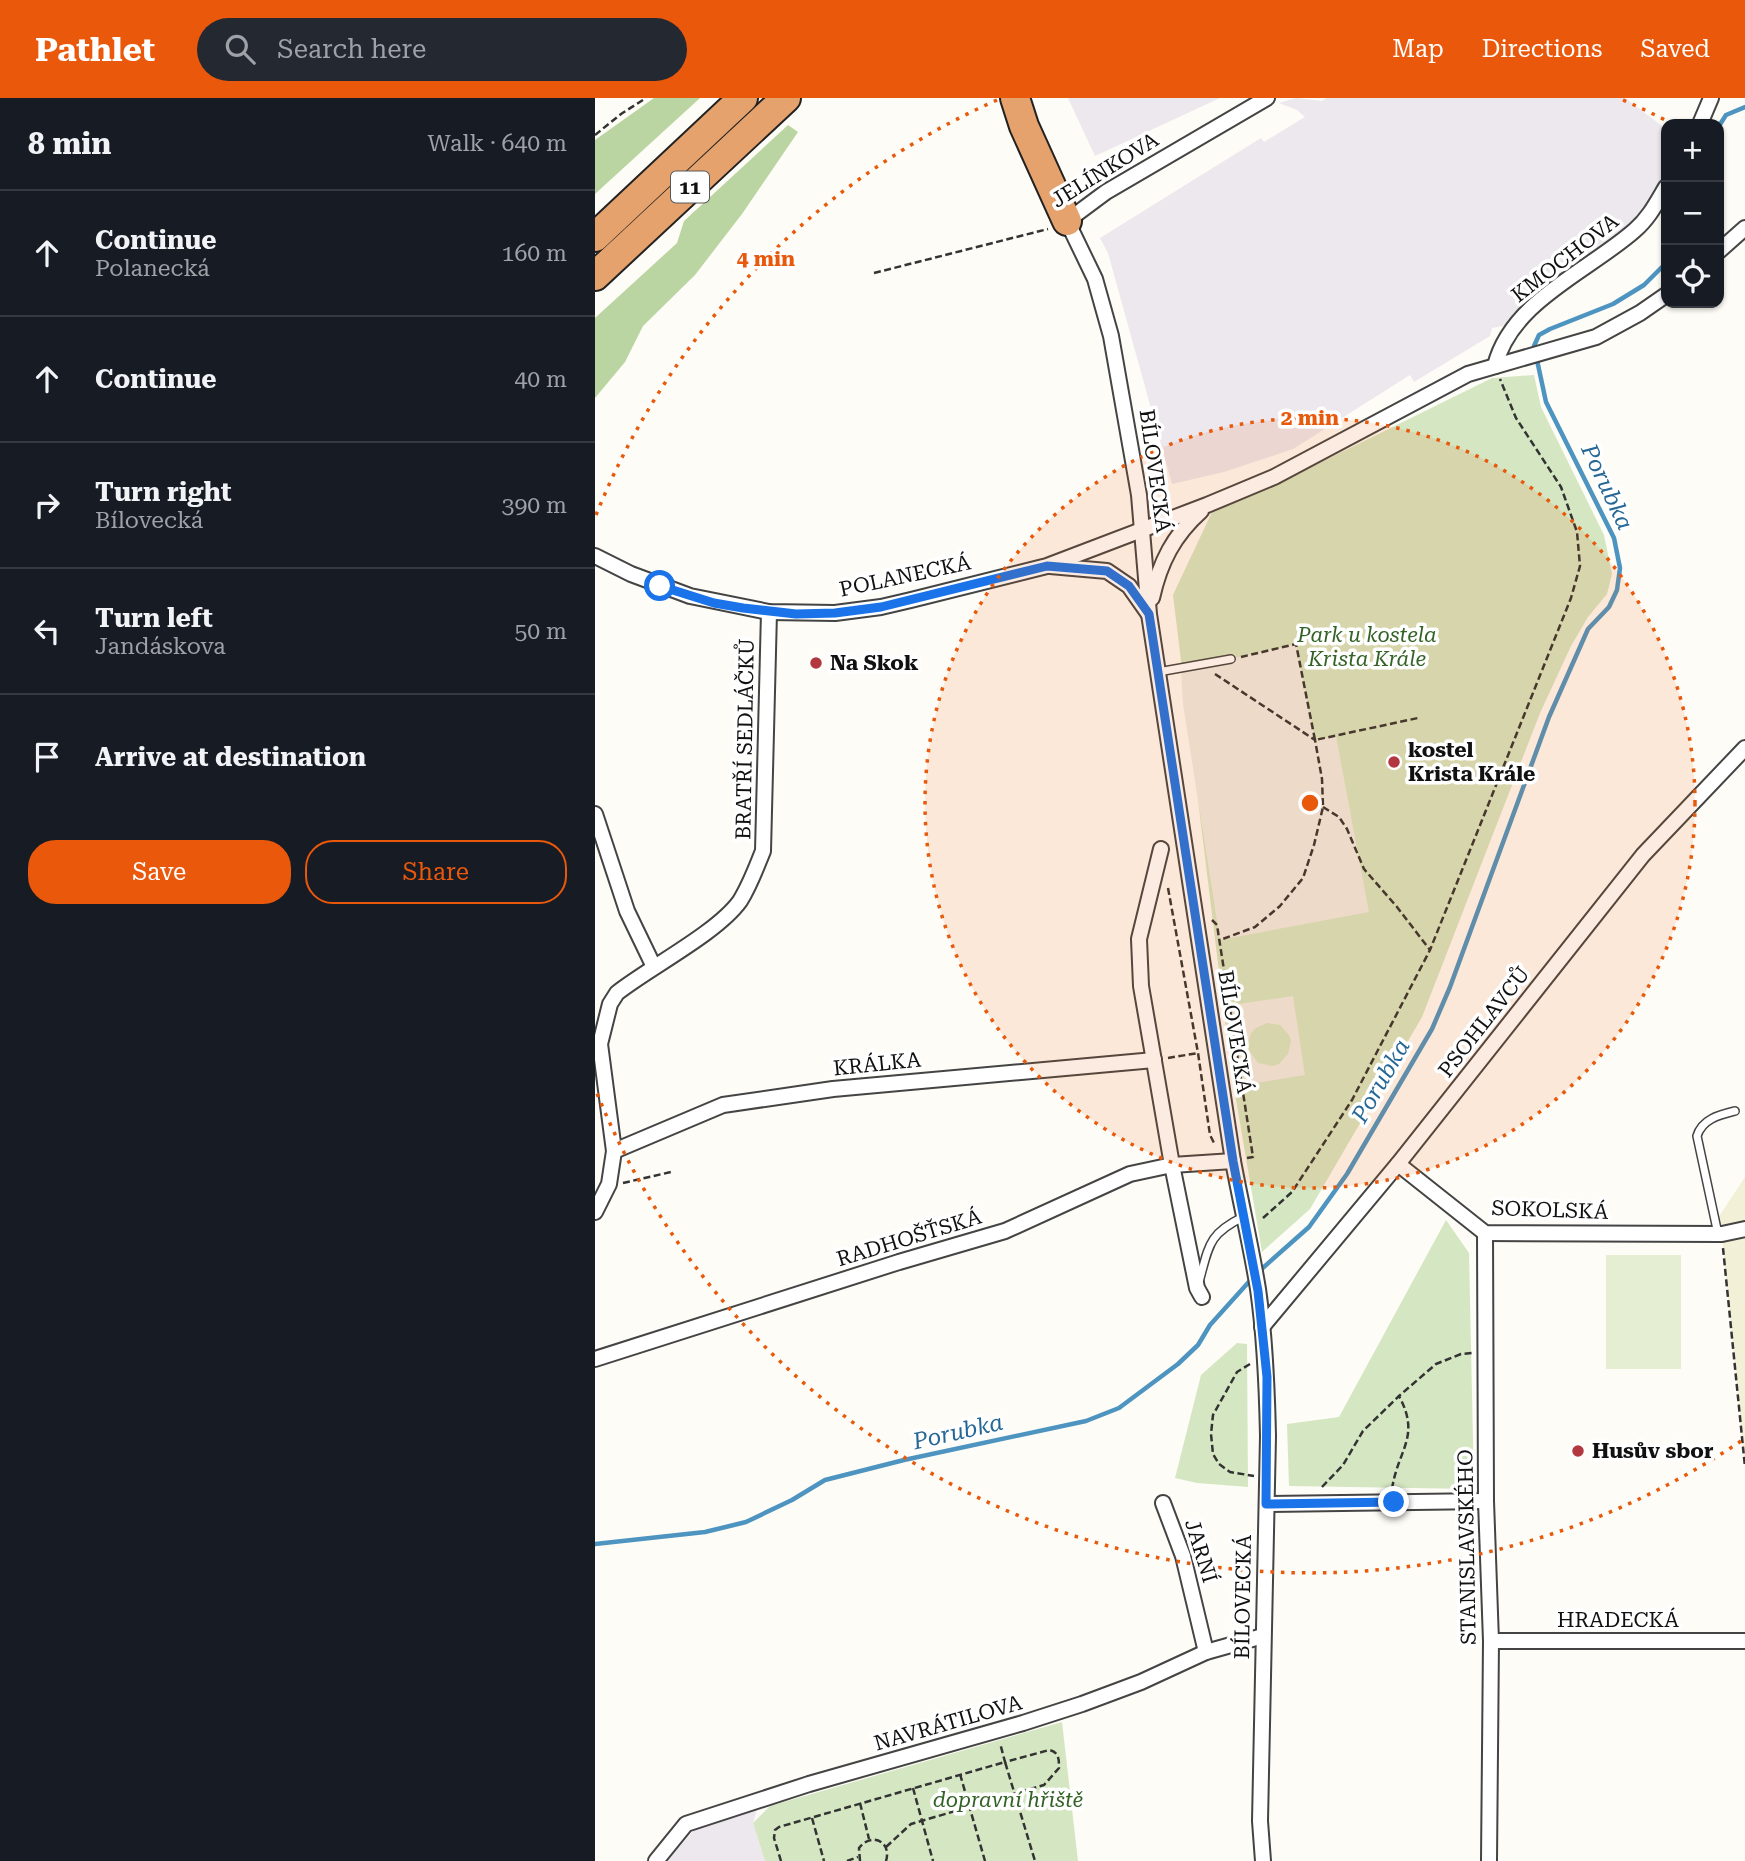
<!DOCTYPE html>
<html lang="en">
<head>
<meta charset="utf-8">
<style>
  body { margin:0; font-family:"Roboto Serif",serif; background:#242831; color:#f1f3f6 }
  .controls { position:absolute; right:21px; top:21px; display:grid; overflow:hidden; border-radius:14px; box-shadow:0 2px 5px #0004 }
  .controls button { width:63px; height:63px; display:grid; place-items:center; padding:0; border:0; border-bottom:2px solid #363941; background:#171b24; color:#f1f3f6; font:35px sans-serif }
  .stop { position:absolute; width:21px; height:21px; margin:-16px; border:5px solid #1a73e8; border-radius:50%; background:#fff }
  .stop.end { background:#1a73e8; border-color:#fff; box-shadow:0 2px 7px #0008 }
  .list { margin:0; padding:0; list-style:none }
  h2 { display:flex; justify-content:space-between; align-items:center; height:91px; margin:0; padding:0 28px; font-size:30px }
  h2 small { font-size:23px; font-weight:400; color:#9ea1a6 }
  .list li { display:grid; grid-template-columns:46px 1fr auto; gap:21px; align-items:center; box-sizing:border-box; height:126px; padding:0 28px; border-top:2px solid #363941 }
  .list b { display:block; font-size:26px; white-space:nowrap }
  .list p { margin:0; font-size:23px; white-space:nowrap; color:#9ea1a6 }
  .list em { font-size:23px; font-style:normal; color:#9ea1a6 }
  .actions { display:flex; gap:14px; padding:21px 28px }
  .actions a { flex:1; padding:16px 0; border:2px solid #ea580c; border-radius:28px; text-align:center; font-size:24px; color:#ea580c }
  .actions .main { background:#ea580c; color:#fff }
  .icon { flex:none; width:38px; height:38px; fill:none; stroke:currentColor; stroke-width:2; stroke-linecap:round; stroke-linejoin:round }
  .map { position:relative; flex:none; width:1150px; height:1763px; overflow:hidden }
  header { display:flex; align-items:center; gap:42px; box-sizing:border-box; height:98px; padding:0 35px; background:#ea580c; color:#fff }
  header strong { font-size:33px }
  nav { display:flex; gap:38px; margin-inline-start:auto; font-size:24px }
  .search { width:490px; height:63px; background:#242831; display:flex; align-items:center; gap:18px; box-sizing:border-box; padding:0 24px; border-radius:38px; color:#9ea1a6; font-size:26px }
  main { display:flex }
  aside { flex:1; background:#171b24 }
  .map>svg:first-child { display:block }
  .industrial { fill:#ede7ee }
  .farmland { fill:#f2f0d7 }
  .green { fill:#d5e6c2 }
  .forest { fill:#bad5a2 }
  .pitch { fill:#e5eed2 }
  .plaza { fill:#efece3; fill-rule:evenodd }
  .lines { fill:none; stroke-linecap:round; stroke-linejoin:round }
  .stream { stroke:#4e94c0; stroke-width:4.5 }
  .lane-casing { stroke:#444; stroke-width:10 }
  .street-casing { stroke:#444; stroke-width:18 }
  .highway-casing { stroke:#222; stroke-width:32 }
  .path { stroke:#333; stroke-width:2.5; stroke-dasharray:7 3.5; stroke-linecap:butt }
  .lane { stroke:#fff; stroke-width:7 }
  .street { stroke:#fff; stroke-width:14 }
  .highway { stroke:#e5a26d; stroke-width:28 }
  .route { stroke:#1a73e8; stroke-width:9 }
  .ring { fill:none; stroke:#e8590c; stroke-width:3.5; stroke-dasharray:3.5 7 }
  .poi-dot { fill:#b3373e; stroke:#fff; stroke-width:2.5 }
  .labels { text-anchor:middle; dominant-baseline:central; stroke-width:7; stroke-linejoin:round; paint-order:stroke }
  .shield { fill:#fff; stroke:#585858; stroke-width:2 }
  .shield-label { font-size:19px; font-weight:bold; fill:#111 }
  .street-label { font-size:21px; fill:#111; stroke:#fff }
  .park-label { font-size:21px; font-style:italic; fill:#346327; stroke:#fff }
  .poi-label { font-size:21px; font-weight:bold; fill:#111; stroke:#fff; text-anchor:start }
  .water-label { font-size:23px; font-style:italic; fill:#266796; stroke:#fff }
  .centre { fill:#e8590c; stroke:#fff; stroke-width:3.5 }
  .ring-label { font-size:21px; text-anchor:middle; font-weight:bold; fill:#e8590c; stroke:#fff; stroke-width:7; stroke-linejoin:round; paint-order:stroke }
</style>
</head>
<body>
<header>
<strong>Pathlet</strong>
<div class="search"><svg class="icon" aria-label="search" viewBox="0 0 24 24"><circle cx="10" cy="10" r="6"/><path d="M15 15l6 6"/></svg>Search here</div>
<nav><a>Map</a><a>Directions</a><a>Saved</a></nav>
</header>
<main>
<aside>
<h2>8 min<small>Walk · 640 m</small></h2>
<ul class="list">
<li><svg class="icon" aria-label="ahead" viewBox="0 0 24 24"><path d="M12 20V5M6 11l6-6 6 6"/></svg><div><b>Continue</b><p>Polanecká</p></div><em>160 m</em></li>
<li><svg class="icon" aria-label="ahead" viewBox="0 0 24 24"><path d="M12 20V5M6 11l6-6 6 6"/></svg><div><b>Continue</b></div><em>40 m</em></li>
<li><svg class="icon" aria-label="right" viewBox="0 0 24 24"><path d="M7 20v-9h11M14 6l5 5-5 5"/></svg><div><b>Turn right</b><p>Bílovecká</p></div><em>390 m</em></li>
<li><svg class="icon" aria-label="left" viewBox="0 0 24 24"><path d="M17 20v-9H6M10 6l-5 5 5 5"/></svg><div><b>Turn left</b><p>Jandáskova</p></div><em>50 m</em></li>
<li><svg class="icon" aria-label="arrive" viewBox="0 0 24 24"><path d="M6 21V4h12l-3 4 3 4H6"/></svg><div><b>Arrive at destination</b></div></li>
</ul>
<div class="actions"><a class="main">Save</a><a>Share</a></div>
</aside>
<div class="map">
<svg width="1150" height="1763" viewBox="0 0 1150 1763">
  <rect width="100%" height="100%" fill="#fefcf6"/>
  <g class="industrial">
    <polygon points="473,0 625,0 500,58"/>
    <polygon points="701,0 727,3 731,0 1030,0 1071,31 1071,75 1043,121 908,228 897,230 895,238 819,284 815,277 698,351 629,374 577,386 513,155 505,140 666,40 669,44 710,19 702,12 684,5"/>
    <polygon points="163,1708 158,1725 170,1763 72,1763 101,1730"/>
  </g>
  <polygon class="farmland" points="1150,1079 1150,1369 1127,1138 1123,1120"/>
  <g class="green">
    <polygon points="939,277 946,309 1009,437 1017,476 1012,496 993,519 976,548 945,615 827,919 715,1111 667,1154 636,972 578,497 617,414 686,384 897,280"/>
    <polygon points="851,1122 874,1155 879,1391 694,1388 692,1326 744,1319"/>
    <polygon points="642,1245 652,1246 653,1389 602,1385 580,1380 606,1277"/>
    <polygon points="467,1624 483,1763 170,1763 158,1725 175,1708"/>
  </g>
  <g class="forest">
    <polygon points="59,0 105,0 0,96 0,42"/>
    <polygon points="193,27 203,34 147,116 100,177 48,228 30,264 0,300 0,220 82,145 89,123"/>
  </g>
  <rect class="pitch" x="1011" y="1157" width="75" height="114"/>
  <g class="plaza">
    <polygon points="701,546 720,642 741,638 774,814 625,842 588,606 586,572"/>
    <path d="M 698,898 L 710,977 L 649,987 L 637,907 ZM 672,925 L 685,927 L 694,937 L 696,943 L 693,956 L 684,966 L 677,968 L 663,965 L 655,954 L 653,948 L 656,935 L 661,930 Z"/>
  </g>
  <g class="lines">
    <g class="stream">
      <polyline points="1124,28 1131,17 1150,9"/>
      <polyline points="0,1446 110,1434 151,1424 197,1402 230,1382 309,1362 491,1323 524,1310 583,1266 603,1247 615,1227 661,1176 714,1129 752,1076 837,931 855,889 954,619 993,531 1014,509 1022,492 1025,470 1019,440 951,304 939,248 944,237 955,231 1018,206 1049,187 1071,165"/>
    </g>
    <defs>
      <g id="lane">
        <polyline points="563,574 636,561"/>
        <path d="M 1123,1136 L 1102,1038 C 1107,1021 1124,1017 1140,1013"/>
        <path d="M 604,1184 C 614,1148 613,1136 648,1119"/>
      </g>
      <g id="street">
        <polyline points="1105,26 1116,0"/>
        <polyline points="1124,153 1150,130"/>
        <path d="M 900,268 C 916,203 994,173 1040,132 C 1054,120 1062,104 1071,89"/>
        <polyline points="0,458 36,476 95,498 174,514 240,515 286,509 316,502 452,468 612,407 679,379 873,276 1001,239 1045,215 1071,197"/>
        <polyline points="455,468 512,473 534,488 553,515"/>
        <path d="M 557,500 C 565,464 579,437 606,413"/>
        <polyline points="0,716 32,813 59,869"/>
        <polyline points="566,751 544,841 546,888 577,1067 602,1190 607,1199"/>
        <polyline points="19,1053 128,1007 238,991 559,962"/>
        <polyline points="803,1066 890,1135 1127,1136 1150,1131"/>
        <path d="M 0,1114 L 14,1086 L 19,1053 L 5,946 L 15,906 L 22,895 C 55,869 122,835 145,803 C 155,787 161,770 168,753 L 174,514"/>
        <polyline points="890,1135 891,1403 896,1543 894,1763"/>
        <polyline points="667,1229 803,1066 1048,757 1150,650"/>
        <polyline points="0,1261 304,1164 410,1133 535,1076 577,1067 638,1063"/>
        <polyline points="568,1405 588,1458 611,1554"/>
        <polyline points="672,1406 891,1403"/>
        <polyline points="896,1543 1150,1543"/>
        <polyline points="61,1763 91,1726 214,1686 428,1625 487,1606 546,1584 611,1554 668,1538"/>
        <path d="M 668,1763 L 665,1723 L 673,1338 C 672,1289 670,1240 663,1191 C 656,1148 646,1106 638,1063 L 554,516 L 544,397 L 516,238 L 500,181 L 472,123 L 511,94 L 672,0"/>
      </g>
      <g id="highway">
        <polyline points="420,0 429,28 472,123"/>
        <polyline points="0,139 148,0"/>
        <polyline points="0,178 191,0"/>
      </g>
    </defs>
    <use href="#lane" class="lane-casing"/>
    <use href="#street" class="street-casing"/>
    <use href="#highway" class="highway-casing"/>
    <g class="path">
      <polyline points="0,37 26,16 51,0"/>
      <polyline points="279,175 453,131"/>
      <polyline points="646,559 701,546 720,642 823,620"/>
      <polyline points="620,576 720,642 727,681 728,709 719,747 708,780 685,808 660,829 625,842"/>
      <polyline points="728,709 744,719 752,731 769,771 802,809 835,852"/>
      <polyline points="573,790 603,955 615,1037 619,1045"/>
      <polyline points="617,822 622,827 658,1059 652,1060"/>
      <polyline points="573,960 603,955"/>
      <polyline points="28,1085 76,1074"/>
      <polyline points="668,1120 697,1094 757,1002 835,852 976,500 985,468 982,434 966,389 921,320 905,281"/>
      <polyline points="1128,1150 1150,1369"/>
      <polyline points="655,1266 642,1274 618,1317 616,1336 618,1356 624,1366 635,1374 659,1378"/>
      <polyline points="727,1389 748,1367 768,1333 804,1298 841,1266 866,1256 877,1255"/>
      <path d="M 797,1391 C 803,1351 826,1339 804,1298"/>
      <polyline points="365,1676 390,1763"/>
      <polyline points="318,1690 338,1763"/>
      <polyline points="265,1705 274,1741"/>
      <polyline points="217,1720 229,1763"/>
      <path d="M 291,1749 L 316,1726 L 449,1687 L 464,1670 C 464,1661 464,1654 454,1652 L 410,1664 L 405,1645"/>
      <polyline points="186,1763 179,1740 180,1732 184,1729 410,1664 440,1763"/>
      <polyline points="252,1763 263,1759"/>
      <path d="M 265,1763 L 264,1750 C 276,1734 297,1743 291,1763"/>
    </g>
    <use href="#lane" class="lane"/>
    <use href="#street" class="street"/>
    <use href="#highway" class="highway"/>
  </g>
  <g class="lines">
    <polyline class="route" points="65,488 119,505 148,510 201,516 240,515 286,509 452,468 512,473 534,488 554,516 638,1063 663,1193 672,1279 671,1406 799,1404"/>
  </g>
  <circle cx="715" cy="705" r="385" fill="#e8590c" fill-opacity=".12"/>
  <g class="ring">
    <circle cx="715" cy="705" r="385"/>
    <path d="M1146 1343A770 770 0 0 1 1 993M1 417A770 770 0 0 1 402 2M1028 2A770 770 0 0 1 1076 25"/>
  </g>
  <g class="poi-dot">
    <circle cx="221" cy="565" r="7"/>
    <circle cx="799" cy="664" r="7"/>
    <circle cx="983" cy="1353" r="7"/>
  </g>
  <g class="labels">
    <rect class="shield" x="76" y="73.5" width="38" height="31" rx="5"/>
    <g class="shield-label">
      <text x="95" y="89">11</text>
    </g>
    <g class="street-label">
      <text transform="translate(510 72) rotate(-32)">JELÍNKOVA</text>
      <text transform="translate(970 160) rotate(-38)">KMOCHOVA</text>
      <text transform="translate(560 373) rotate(82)">BÍLOVECKÁ</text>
      <text transform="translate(310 478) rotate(-12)">POLANECKÁ</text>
      <text transform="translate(150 641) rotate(-89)">BRATŘÍ SEDLÁČKŮ</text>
      <text transform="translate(889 924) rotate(-52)">PSOHLAVCŮ</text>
      <text transform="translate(640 934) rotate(81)">BÍLOVECKÁ</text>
      <text transform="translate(282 966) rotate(-6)">KRÁLKA</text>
      <text transform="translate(955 1112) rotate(2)">SOKOLSKÁ</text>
      <text transform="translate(314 1140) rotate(-17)">RADHOŠŤSKÁ</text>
      <text transform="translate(872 1449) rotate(-91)">STANISLAVSKÉHO</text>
      <text transform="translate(606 1453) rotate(73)">JARNÍ</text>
      <text transform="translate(648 1499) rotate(-89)">BÍLOVECKÁ</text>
      <text x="1023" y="1522">HRADECKÁ</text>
      <text transform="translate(353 1625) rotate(-16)">NAVRÁTILOVA</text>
    </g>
    <g class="park-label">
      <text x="772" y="537">Park u kostela<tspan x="772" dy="24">Krista Krále</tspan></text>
      <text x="413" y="1702">dopravní hřiště</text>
    </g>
    <g class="poi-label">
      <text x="235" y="565">Na Skok</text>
      <text x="813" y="652">kostel<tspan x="813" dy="24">Krista Krále</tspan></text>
      <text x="997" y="1353">Husův sbor</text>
    </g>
    <g class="water-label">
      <text transform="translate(1012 389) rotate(65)">Porubka</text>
      <text transform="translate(786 983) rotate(-60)">Porubka</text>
      <text transform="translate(363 1334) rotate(-13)">Porubka</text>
    </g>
  </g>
  <circle cx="715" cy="705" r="10" class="centre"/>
  <g class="ring-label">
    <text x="171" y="168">4 min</text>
    <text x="715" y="327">2 min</text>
  </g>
</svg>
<div class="controls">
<button>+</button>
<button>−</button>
<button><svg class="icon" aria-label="locate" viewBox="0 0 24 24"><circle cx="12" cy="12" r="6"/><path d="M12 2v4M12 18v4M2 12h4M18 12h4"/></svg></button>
</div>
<div class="stop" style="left:65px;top:488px"></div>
<div class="stop end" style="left:799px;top:1404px"></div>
</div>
</main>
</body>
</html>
